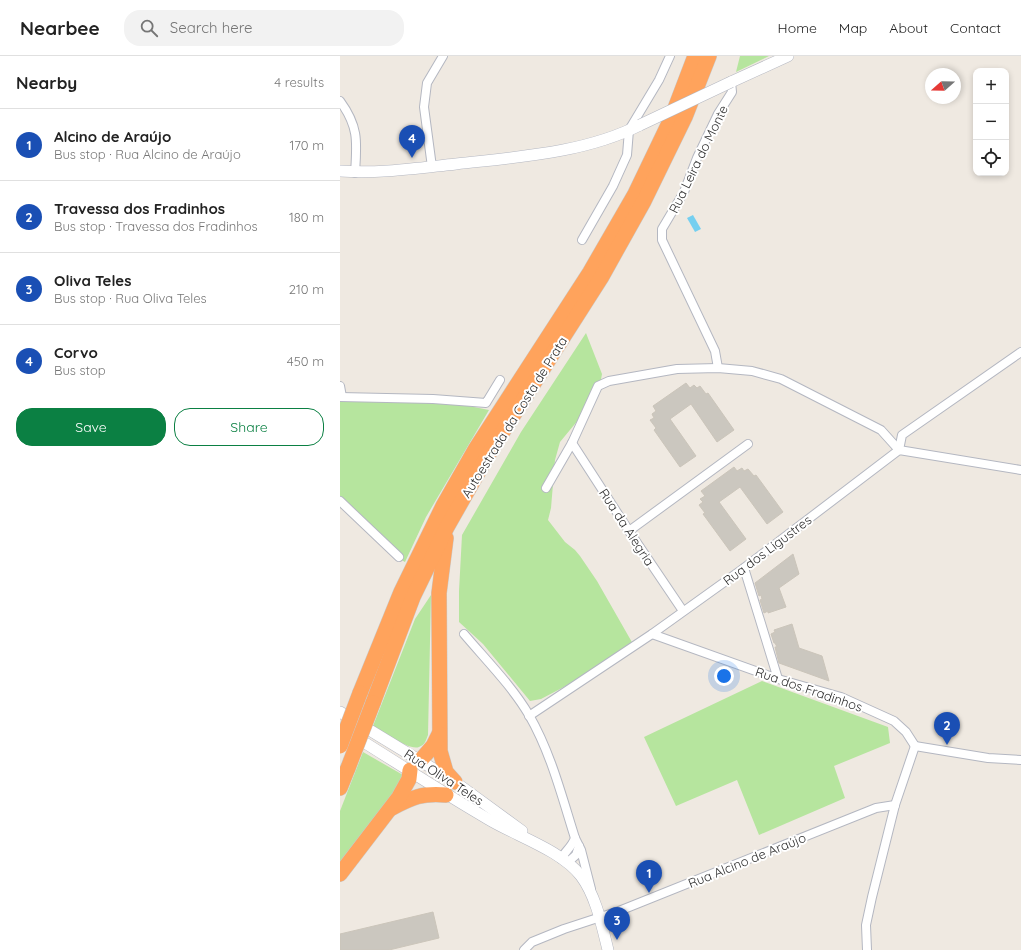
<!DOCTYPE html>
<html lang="en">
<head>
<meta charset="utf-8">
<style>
  body { margin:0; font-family:Quicksand,sans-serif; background:#f2f2f2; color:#222 }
  .controls { position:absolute; right:12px; top:12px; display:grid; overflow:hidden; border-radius:8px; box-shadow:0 2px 6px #0003 }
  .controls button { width:36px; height:36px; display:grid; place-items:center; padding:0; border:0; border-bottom:1px solid #e0e0e0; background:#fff; color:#222; font:20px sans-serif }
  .compass { position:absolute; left:585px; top:12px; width:36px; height:36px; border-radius:50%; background:#fff; box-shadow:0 2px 6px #0003; rotate:250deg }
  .you { position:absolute; left:384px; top:620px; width:14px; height:14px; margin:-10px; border:3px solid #fff; border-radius:50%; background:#1a73e8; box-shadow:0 0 0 6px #1a73e833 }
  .badge { display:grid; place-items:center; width:26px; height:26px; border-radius:50%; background:#0b8043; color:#fff; font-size:13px; font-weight:700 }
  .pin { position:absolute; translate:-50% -33px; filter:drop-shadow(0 1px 2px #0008) }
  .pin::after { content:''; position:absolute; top:21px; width:14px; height:12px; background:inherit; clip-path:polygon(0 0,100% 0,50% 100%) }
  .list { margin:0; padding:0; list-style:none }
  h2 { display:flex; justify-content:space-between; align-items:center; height:52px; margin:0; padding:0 16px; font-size:17px }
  h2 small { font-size:13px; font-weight:400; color:#767676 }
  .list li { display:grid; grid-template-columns:26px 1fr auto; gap:12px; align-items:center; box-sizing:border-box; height:72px; padding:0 16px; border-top:1px solid #e0e0e0 }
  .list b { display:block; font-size:15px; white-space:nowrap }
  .list p { margin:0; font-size:13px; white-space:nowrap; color:#767676 }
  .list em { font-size:13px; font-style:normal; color:#767676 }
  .actions { display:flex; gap:8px; padding:12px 16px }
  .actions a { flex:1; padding:9px 0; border:1px solid #0b8043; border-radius:16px; text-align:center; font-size:14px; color:#0b8043 }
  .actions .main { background:#0b8043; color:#fff }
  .icon { flex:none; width:22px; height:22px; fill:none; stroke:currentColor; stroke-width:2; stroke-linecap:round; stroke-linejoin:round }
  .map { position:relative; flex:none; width:681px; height:894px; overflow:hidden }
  header { display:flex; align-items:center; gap:24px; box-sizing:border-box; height:56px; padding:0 20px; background:#fff; border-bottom:1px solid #e0e0e0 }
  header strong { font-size:19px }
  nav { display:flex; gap:22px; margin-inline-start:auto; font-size:14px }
  .search { width:280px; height:36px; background:#f2f2f2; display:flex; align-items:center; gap:10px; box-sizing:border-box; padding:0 14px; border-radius:16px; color:#767676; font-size:15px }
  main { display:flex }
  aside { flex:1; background:#fff }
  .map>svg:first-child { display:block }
  .green { fill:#b6e59e }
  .water { fill:#75cff0 }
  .building { fill:#cbc7bf; stroke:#cbc5ba }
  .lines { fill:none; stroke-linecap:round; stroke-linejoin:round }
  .street-casing { stroke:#b4b7c1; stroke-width:10 }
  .secondary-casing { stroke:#b4b7c1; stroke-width:12 }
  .highway-casing { stroke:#c9c9c9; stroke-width:16 }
  .street { stroke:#fff; stroke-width:8 }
  .secondary { stroke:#fff; stroke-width:11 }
  .highway { stroke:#ffa35c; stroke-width:15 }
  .secondary-bridge-casing { stroke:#b4b7c1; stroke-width:12; stroke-linecap:butt }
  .highway-bridge-casing { stroke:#c9c9c9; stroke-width:16; stroke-linecap:butt }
  .secondary-bridge { stroke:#fff; stroke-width:11 }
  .highway-bridge { stroke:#ffa35c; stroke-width:15 }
  .labels { text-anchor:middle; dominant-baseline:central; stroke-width:4; stroke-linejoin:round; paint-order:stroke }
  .street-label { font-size:13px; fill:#2e2e2e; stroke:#fff }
</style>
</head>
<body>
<header>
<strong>Nearbee</strong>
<div class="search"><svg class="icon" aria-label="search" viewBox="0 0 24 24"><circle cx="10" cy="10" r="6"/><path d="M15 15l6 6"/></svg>Search here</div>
<nav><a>Home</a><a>Map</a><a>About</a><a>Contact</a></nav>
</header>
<main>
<aside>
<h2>Nearby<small>4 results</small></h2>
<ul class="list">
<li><span class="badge" style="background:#1a4fb4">1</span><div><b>Alcino de Araújo</b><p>Bus stop · Rua Alcino de Araújo</p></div><em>170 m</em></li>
<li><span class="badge" style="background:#1a4fb4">2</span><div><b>Travessa dos Fradinhos</b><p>Bus stop · Travessa dos Fradinhos</p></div><em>180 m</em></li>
<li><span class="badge" style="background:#1a4fb4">3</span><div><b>Oliva Teles</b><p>Bus stop · Rua Oliva Teles</p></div><em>210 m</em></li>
<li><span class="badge" style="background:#1a4fb4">4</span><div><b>Corvo</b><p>Bus stop</p></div><em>450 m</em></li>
</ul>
<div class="actions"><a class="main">Save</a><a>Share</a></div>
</aside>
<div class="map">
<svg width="681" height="894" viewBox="0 0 681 894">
  <rect width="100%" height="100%" fill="#efe9e1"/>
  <g class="green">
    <polygon points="400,0 429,0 396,16"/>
    <polygon points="246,277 262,318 260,329 239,363 220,386 215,404 211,452 208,464 225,486 235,494 240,500 257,525 293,588 241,622 201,643 190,645 143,588 119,566 119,535 122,479 181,376"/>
    <polygon points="0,341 89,342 149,354 86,461 65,506 46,495 0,450"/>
    <path d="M 91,539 L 88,679 C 86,684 85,689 79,691 C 69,695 43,675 33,670 L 75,563 Z"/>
    <polygon points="422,625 548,671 550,687 494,710 505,742 419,779 397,724 336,750 304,681"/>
    <polygon points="23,696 63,719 61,730 0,811 0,755"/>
  </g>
  <polygon class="water" points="353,159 361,173 355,176 347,162"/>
  <g class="building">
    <polygon points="346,327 350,332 354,329 357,332 360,330 366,338 368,337 394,374 377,386 351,348 330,363 356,400 340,411 314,374 316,372 310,364 314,362 312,358 316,355 313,350"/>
    <polygon points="394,411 397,415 402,412 404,415 408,413 414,420 416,419 443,456 427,468 400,431 379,446 406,483 390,495 363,458 365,457 359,449 363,446 360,443 365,440 361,435"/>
    <polygon points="453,498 459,518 439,532 446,551 428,557 428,555 424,557 420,544 422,543 421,539 419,540 415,527"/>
    <polygon points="452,568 459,592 482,600 489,625 439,607 435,591 437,591 435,587 434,587 431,578 435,576 434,574"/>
    <polygon points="93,856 99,882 49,894 0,894 0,878"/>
  </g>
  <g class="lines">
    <defs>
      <g id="street">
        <path d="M 0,45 C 19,71 17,86 15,117"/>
        <polyline points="92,111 84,51 87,27 103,0"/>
        <polyline points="242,184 273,130 287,99 289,74 319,24 330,0"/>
        <polyline points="378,312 375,295 322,184 322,173 344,136 357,102 378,58 392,36 391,26"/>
        <polyline points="0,330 2,341"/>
        <polyline points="0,341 93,343 146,347 160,324"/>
        <polyline points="232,387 289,475 343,555"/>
        <polyline points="559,394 562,379 681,296"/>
        <polyline points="206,432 232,387 258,330 269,325 337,313 378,312 412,315 441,323 541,374 559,394"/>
        <polyline points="0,445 59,501"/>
        <polyline points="289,475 408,388"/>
        <polyline points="404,512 438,623"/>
        <path d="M 124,578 C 146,604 172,630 189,659 C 211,697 222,741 235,782 L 241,794 L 251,833"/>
        <polyline points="312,578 438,623 501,641 554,665 566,676 575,690"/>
        <polyline points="189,660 312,578 404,512 559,394 681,414"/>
        <polyline points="575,690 648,702 681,704"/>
        <path d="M 221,803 C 225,795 232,791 235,782"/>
        <polyline points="227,807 236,799 239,790"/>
        <polyline points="184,894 192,886 224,873 279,855 536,752 555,749"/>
        <polyline points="527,894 526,869 532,841 555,749 575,690"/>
      </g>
      <g id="secondary">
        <polyline points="391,26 448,0"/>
        <path d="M 0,115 C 38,118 78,112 116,108 C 177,101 245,97 300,69"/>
        <polyline points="0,656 115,726 182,775"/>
        <path d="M 14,680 C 59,708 103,737 148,763 C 176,780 221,794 241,820 C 256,840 262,870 268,894"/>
      </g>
      <g id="highway">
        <polyline points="106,482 99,537 100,695 106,716 115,726"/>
        <polyline points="20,637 61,536 103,450 136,392 250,216 295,138 331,63 355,0"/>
        <polyline points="33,647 73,541 107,471 148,399 261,222 304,145 345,61 369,0"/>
        <polyline points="80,705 93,690 99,678"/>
        <polyline points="0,732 8,712"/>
        <path d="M 52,752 C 73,741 82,737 106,739"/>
        <polyline points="0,818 59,741 69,723 70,714"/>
      </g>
    </defs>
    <use href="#street" class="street-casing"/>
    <use href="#secondary" class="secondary-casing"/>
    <use href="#highway" class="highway-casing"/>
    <use href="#street" class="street"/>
    <use href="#secondary" class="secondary"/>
    <use href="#highway" class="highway"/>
    <defs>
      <polyline id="secondary-bridge" points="300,69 391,26"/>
      <g id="highway-bridge">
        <polyline points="0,690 20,637"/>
        <polyline points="8,712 33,647"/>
      </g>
    </defs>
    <use href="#secondary-bridge" class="secondary-bridge-casing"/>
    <use href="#highway-bridge" class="highway-bridge-casing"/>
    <use href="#secondary-bridge" class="secondary-bridge"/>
    <use href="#highway-bridge" class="highway-bridge"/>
  </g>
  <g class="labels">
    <g class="street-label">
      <text transform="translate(358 103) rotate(-64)">Rua Leira do Monte</text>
      <text transform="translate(174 361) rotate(-58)">Autoestrada da Costa de Prata</text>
      <text transform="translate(287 471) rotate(57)">Rua da Alegria</text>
      <text transform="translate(427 494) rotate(-37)">Rua dos Ligustres</text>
      <text transform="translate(469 633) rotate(19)">Rua dos Fradinhos</text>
      <text transform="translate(104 721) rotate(33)">Rua Oliva Teles</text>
      <text transform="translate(407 804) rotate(-22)">Rua Alcino de Araújo</text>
    </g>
  </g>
</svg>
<div class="controls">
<button>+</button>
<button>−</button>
<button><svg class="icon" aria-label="locate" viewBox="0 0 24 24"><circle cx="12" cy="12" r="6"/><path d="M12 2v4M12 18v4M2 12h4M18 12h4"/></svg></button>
</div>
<svg class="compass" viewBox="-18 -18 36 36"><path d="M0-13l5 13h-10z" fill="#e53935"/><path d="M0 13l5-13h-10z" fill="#767676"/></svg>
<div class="you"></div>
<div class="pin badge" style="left:309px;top:837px;background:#1a4fb4">1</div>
<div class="pin badge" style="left:607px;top:689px;background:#1a4fb4">2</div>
<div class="pin badge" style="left:277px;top:884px;background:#1a4fb4">3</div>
<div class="pin badge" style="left:72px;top:102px;background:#1a4fb4">4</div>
</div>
</main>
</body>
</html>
